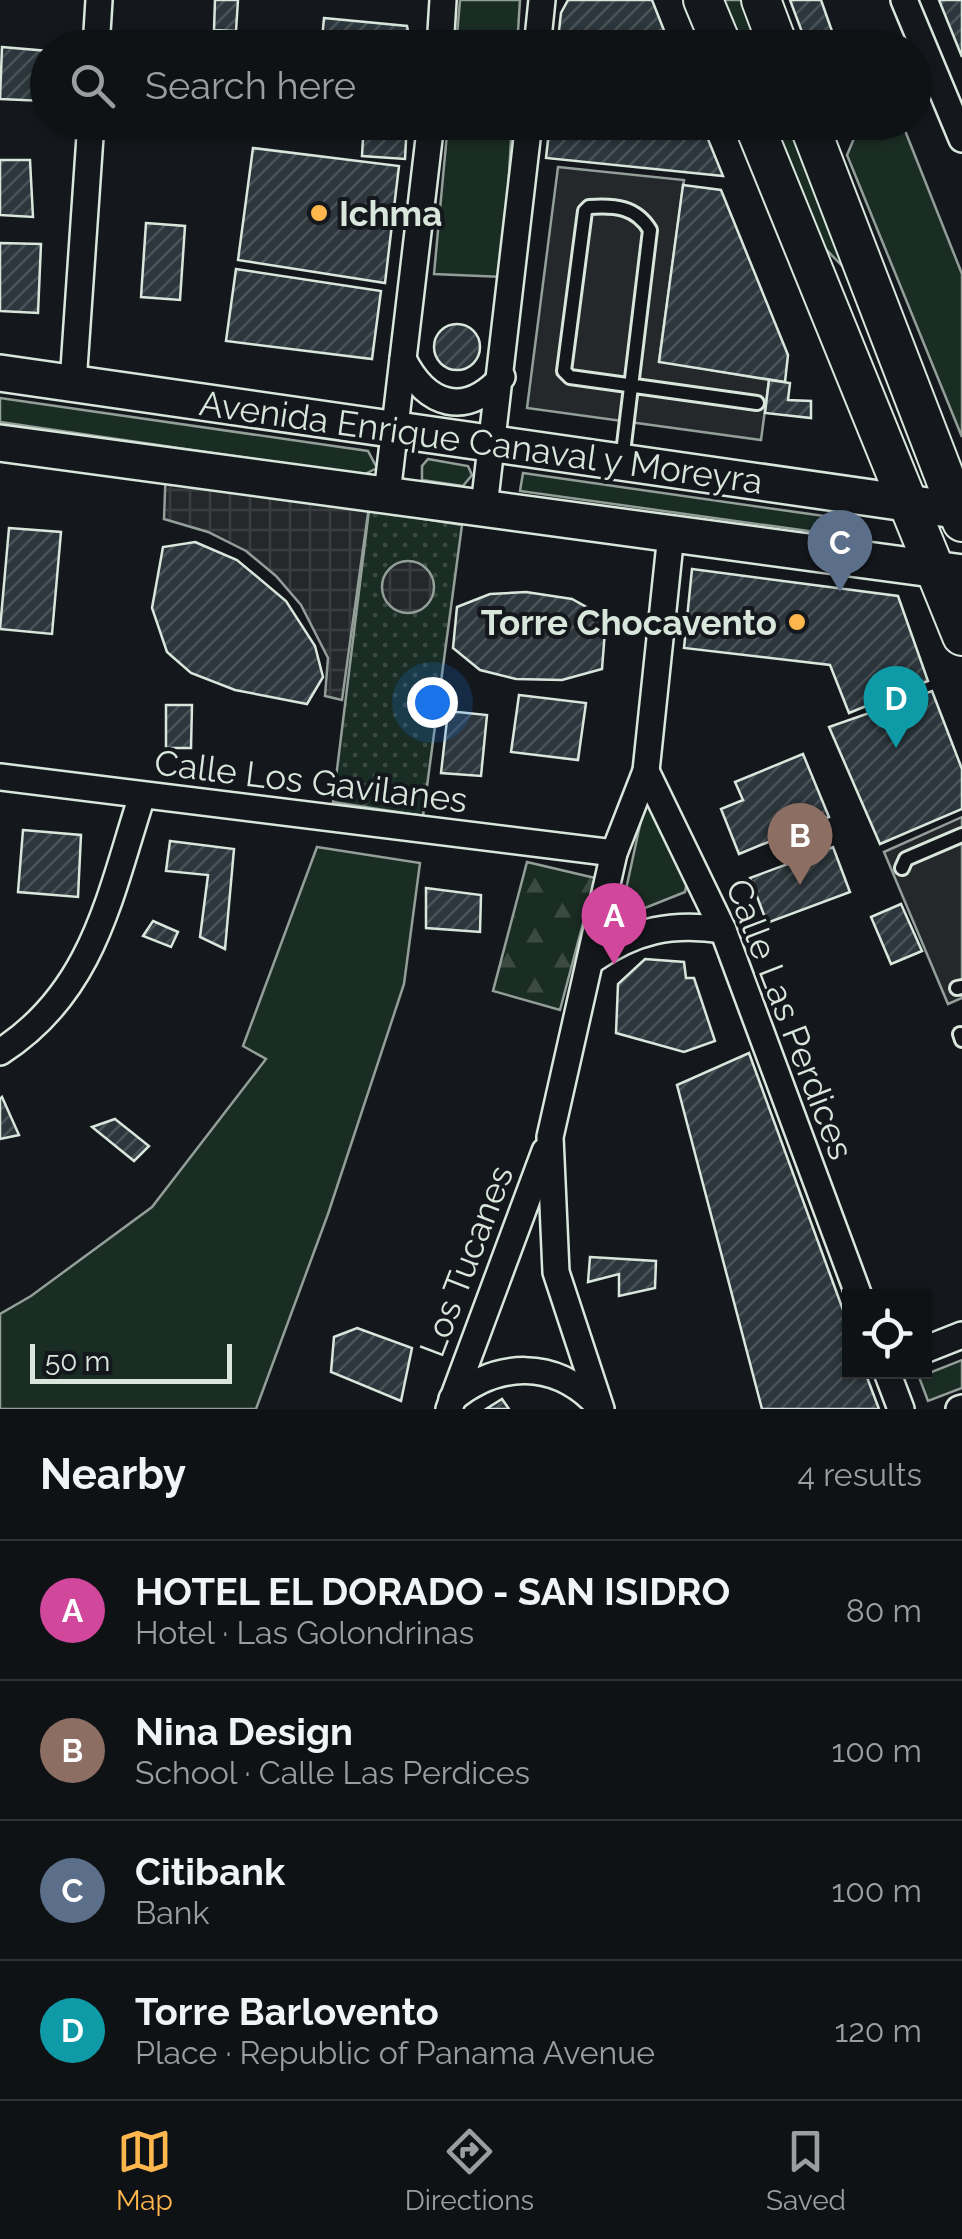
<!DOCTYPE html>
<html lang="en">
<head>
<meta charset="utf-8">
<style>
  body { margin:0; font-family:Raleway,sans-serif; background:#1d2022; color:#f1f3f6 }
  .controls { position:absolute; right:30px; bottom:30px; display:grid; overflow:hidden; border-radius:0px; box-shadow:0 2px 8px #0004 }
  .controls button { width:90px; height:90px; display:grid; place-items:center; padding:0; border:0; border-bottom:2px solid #2f3234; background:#0f1215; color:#f1f3f6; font:50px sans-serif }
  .scale { position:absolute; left:30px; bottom:25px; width:202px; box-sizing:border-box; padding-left:10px; border:5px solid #d8e6dc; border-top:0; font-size:28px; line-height:35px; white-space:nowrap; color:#d8e6dc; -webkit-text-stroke:8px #14181c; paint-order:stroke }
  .you { position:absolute; left:432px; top:702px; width:35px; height:35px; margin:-25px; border:8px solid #fff; border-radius:50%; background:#1a73e8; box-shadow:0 0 0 15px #1a73e833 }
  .badge { display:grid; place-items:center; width:65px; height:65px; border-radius:50%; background:#ffb74d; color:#fff; font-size:32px; font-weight:700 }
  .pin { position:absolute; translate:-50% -82px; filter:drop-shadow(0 2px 5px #0008) }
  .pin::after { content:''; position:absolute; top:52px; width:35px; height:30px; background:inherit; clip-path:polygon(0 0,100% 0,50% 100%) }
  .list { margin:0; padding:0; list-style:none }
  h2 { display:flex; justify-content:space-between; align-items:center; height:130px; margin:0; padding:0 40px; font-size:42px }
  h2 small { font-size:32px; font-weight:400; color:#9b9ea0 }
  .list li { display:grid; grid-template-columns:65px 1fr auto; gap:30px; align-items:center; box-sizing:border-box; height:140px; padding:0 40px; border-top:2px solid #2f3234 }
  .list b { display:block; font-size:38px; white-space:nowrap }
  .list p { margin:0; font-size:32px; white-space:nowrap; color:#9b9ea0 }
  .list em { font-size:32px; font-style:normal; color:#9b9ea0 }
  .icon { flex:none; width:55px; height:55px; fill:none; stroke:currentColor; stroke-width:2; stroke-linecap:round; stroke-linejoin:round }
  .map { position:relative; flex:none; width:962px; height:1409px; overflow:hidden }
  .search { position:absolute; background:#0f1215; box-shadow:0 2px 8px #0004; left:30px; right:30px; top:30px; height:110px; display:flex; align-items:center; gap:25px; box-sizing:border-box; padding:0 35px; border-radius:55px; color:#9b9ea0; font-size:38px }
  .sheet { height:690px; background:#0f1215 }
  nav { display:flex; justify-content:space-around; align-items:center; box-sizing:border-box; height:140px; border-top:2px solid #2f3234; background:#0f1215; font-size:28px; color:#9b9ea0 }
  nav a { display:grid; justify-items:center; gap:5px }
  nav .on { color:#ffb74d }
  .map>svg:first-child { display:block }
  .green { fill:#1a2d24; stroke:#939e99; stroke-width:2.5 }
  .forest { fill:url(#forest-firs); stroke:#939e99; stroke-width:2.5 }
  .garden { fill:url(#garden-dots); stroke:#939e99; stroke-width:2.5 }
  .parking { fill:#24282b; stroke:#939e99; stroke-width:2.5 }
  .plaza { fill:url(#plaza-grid); stroke:#939e99; stroke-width:2.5 }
  .building { fill:url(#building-hatch); stroke:#d8e6dc; stroke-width:2.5 }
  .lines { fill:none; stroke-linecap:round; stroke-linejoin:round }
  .lane-casing { stroke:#d8e6dc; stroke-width:18 }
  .street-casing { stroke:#d8e6dc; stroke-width:30 }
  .secondary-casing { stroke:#d8e6dc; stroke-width:40 }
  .primary-casing { stroke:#d8e6dc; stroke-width:42 }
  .lane { stroke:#14181c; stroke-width:12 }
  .street { stroke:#14181c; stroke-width:25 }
  .secondary { stroke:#14181c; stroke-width:35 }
  .primary { stroke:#14181c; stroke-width:38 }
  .poi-dot { fill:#ffb74d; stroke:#14181c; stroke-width:4 }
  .labels { text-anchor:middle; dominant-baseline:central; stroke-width:8; stroke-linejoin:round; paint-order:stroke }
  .poi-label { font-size:35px; font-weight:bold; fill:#d8e6dc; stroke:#14181c; text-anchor:start }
  .street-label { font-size:35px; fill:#d8e6dc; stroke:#14181c }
</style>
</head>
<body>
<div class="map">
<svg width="962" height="1409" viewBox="0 0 962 1409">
  <defs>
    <pattern id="forest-firs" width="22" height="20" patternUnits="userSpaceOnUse" patternTransform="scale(2.5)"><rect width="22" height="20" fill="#1a2d24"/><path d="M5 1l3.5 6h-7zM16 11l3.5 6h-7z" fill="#3b4b43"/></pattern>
    <pattern id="garden-dots" width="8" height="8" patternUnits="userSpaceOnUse" patternTransform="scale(2.5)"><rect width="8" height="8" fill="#1a2d24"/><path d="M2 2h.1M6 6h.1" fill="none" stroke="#3b4b43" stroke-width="1.8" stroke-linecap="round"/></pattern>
    <pattern id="plaza-grid" width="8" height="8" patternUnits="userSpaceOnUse" patternTransform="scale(2.5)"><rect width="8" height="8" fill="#24282b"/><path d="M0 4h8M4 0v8" fill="none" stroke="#393d3f"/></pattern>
    <pattern id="building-hatch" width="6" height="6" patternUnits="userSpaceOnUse" patternTransform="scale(2.5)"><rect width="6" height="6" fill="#2c363c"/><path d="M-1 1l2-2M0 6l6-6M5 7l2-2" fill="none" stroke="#4a5358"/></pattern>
  </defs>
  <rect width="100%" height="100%" fill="#14181c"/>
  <g class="green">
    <polygon points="460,0 520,0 517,47 456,47"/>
    <polygon points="719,0 742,0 760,47 737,47"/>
    <polygon points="861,122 902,123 962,274 962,437 847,155"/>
    <polygon points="448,123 512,123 503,277 434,274"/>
    <polygon points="767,123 790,123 850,274 811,234"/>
    <polygon points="0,398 368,451 377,468 363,475 0,422"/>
    <polygon points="428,459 468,466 472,475 463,486 422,480 422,466"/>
    <polygon points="523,473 845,519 853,527 844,536 520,491"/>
    <polygon points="652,802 687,882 685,892 640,910 628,910 625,894 643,811"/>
    <polygon points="317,847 420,863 404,984 328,1214 256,1409 0,1409 0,1314 31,1296 152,1207 266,1059 243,1046"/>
    <polygon points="962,1360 962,1388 928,1401 919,1377"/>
  </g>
  <polygon class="forest" points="527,862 595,878 560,1010 493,991"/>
  <polygon class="garden" points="369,510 462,525 423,816 333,802"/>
  <g class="parking">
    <polygon points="558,167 684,180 659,361 769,380 761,440 527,408"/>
    <polygon points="962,817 962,998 948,1004 884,852"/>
  </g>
  <g class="plaza">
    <polygon points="166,465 371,492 342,700 325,696 328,658 301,605 276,576 246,551 208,532 164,519"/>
    <circle cx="408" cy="587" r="26"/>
  </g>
  <g class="building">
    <polygon points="215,0 238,0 236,31 214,30"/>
    <polygon points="568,0 652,0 671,48 557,48 561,13"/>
    <polygon points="790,0 821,0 838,48 808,48"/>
    <polygon points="939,0 962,0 962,57"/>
    <polygon points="324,18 407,26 411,47 322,39"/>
    <polygon points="2,47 48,51 44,101 0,99"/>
    <polygon points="364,122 407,122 405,159 362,156"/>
    <polygon points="550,122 701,122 723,176 546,158"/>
    <polygon points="253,148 399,166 385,283 238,260"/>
    <polygon points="0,160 30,160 33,217 0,215"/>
    <polygon points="683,185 721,190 788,355 785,382 659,362"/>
    <polygon points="146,223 185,226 180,300 141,297"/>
    <polygon points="0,243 41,244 38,313 0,311"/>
    <polygon points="236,269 381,291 372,359 226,341"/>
    <circle cx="457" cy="347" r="23"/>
    <polygon points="769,380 790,383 788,400 811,401 811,418 765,413"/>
    <polygon points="9,528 61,532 52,634 0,629"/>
    <polygon points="195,542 237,560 286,601 315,646 323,677 307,704 235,690 191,673 167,652 152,608 163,547"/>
    <polygon points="692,569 898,596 928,681 849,713 830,665 684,648"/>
    <polygon points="526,592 572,599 606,618 602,669 562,680 516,679 480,670 453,648 457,607 490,594"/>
    <polygon points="932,691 962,769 962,809 880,844 829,727"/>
    <polygon points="519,695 586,703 578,760 511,752"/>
    <polygon points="166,705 192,705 191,748 166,748"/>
    <polygon points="448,711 487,715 481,776 441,773"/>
    <polygon points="803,754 829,817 739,854 721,809 743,800 735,782"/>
    <polygon points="23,830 81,835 78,897 18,892"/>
    <polygon points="170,841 234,849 225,949 200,937 208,875 166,871"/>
    <polygon points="833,847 850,892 767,923 750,878"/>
    <polygon points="426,888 481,895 480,932 426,928"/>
    <polygon points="901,904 922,951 891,964 871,917"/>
    <polygon points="153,921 178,932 171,947 143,936"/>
    <polygon points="645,959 684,962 686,978 694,978 715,1041 684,1052 616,1033 618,984"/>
    <polygon points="749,1053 850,1329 850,1372 865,1372 879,1409 762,1409 677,1085"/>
    <polygon points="2,1097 19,1135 0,1139 0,1099"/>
    <polygon points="115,1119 149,1146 134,1161 92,1127"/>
    <polygon points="590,1257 656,1261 655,1288 619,1296 619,1274 588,1282"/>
    <polygon points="357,1328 412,1348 401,1401 331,1372 334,1337"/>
    <polygon points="502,1399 509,1409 486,1409"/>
  </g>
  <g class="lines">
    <defs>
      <g id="lane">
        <polyline points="823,141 839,122"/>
        <path d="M 622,461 L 650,230 C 636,207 615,205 589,207 L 585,211 L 564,371 L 570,377 L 757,403"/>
        <polyline points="902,868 906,859 962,835"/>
        <polyline points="957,988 962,987"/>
        <polyline points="960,1034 962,1040"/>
      </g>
      <g id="street">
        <polyline points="904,0 962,139"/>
        <polyline points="96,48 99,0"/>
        <polyline points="440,48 443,0"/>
        <polyline points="537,48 542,0"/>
        <path d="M 403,359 C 427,406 465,418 502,377"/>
        <polyline points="73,383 91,122"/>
        <polyline points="387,494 431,122"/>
        <polyline points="484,507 529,122"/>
        <polyline points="646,771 723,930 859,1296"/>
        <polyline points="0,777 614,853"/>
        <path d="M 592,960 C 635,930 672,922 723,930"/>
        <path d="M 0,1052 C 94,992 110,894 142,796"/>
        <polyline points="924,1350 962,1335"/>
        <polyline points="887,1372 901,1409"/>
        <path d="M 452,1399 C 498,1361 554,1360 596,1403"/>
        <polyline points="449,1409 545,1151"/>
        <polyline points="601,1409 556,1272 550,1137 614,853 646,771 671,534"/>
        <polyline points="959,1409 962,1408"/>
      </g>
      <g id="secondary">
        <polyline points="0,373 962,511"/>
        <polyline points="0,443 962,573"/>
      </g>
      <g id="primary">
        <polyline points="703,0 723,48"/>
        <polyline points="761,0 779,48"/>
        <polyline points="753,122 962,636"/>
        <polyline points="808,122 962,522"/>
      </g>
    </defs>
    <use href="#lane" class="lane-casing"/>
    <use href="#street" class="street-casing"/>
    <use href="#secondary" class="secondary-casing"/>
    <use href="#primary" class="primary-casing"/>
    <use href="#lane" class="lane"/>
    <use href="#street" class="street"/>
    <use href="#secondary" class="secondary"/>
    <use href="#primary" class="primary"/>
  </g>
  <g class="poi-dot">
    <circle cx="319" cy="213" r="10"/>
    <circle cx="797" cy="622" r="10"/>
  </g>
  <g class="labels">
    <g class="poi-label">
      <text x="339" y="213">Ichma</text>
      <text x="777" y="622" text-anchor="end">Torre Chocavento</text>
    </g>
    <g class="street-label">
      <text transform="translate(481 442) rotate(8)">Avenida Enrique Canaval y Moreyra</text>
      <text transform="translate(311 781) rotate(7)">Calle Los Gavilanes</text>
      <text transform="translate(790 1019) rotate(69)">Calle Las Perdices</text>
      <text transform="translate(466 1261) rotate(-69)">Los Tucanes</text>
    </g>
  </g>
</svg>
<div class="controls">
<button><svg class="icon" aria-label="locate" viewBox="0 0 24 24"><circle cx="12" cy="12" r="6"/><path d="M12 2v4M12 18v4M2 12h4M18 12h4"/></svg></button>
</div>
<div class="scale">50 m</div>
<div class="you"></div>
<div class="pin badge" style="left:614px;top:965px;background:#d1479c">A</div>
<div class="pin badge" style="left:800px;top:885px;background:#8d6e63">B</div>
<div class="pin badge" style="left:840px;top:592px;background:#5c6f8a">C</div>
<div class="pin badge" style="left:896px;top:748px;background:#0f9aa8">D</div>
<div class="search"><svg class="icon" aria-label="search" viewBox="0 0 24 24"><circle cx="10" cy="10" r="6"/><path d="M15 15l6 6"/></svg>Search here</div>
</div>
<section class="sheet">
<h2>Nearby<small>4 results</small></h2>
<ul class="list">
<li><span class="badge" style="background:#d1479c">A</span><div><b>HOTEL EL DORADO - SAN ISIDRO</b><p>Hotel · Las Golondrinas</p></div><em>80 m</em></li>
<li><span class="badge" style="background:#8d6e63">B</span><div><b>Nina Design</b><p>School · Calle Las Perdices</p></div><em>100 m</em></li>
<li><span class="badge" style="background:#5c6f8a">C</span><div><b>Citibank</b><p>Bank</p></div><em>100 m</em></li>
<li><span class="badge" style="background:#0f9aa8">D</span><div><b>Torre Barlovento</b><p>Place · Republic of Panama Avenue</p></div><em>120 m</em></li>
</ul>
</section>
<nav>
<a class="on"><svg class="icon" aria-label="map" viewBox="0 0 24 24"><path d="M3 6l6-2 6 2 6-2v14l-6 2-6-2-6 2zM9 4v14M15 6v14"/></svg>Map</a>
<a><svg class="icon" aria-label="directions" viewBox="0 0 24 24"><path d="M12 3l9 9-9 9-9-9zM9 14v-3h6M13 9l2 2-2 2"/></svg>Directions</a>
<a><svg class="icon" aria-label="saved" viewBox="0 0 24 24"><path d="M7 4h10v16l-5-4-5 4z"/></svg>Saved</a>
</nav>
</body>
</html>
